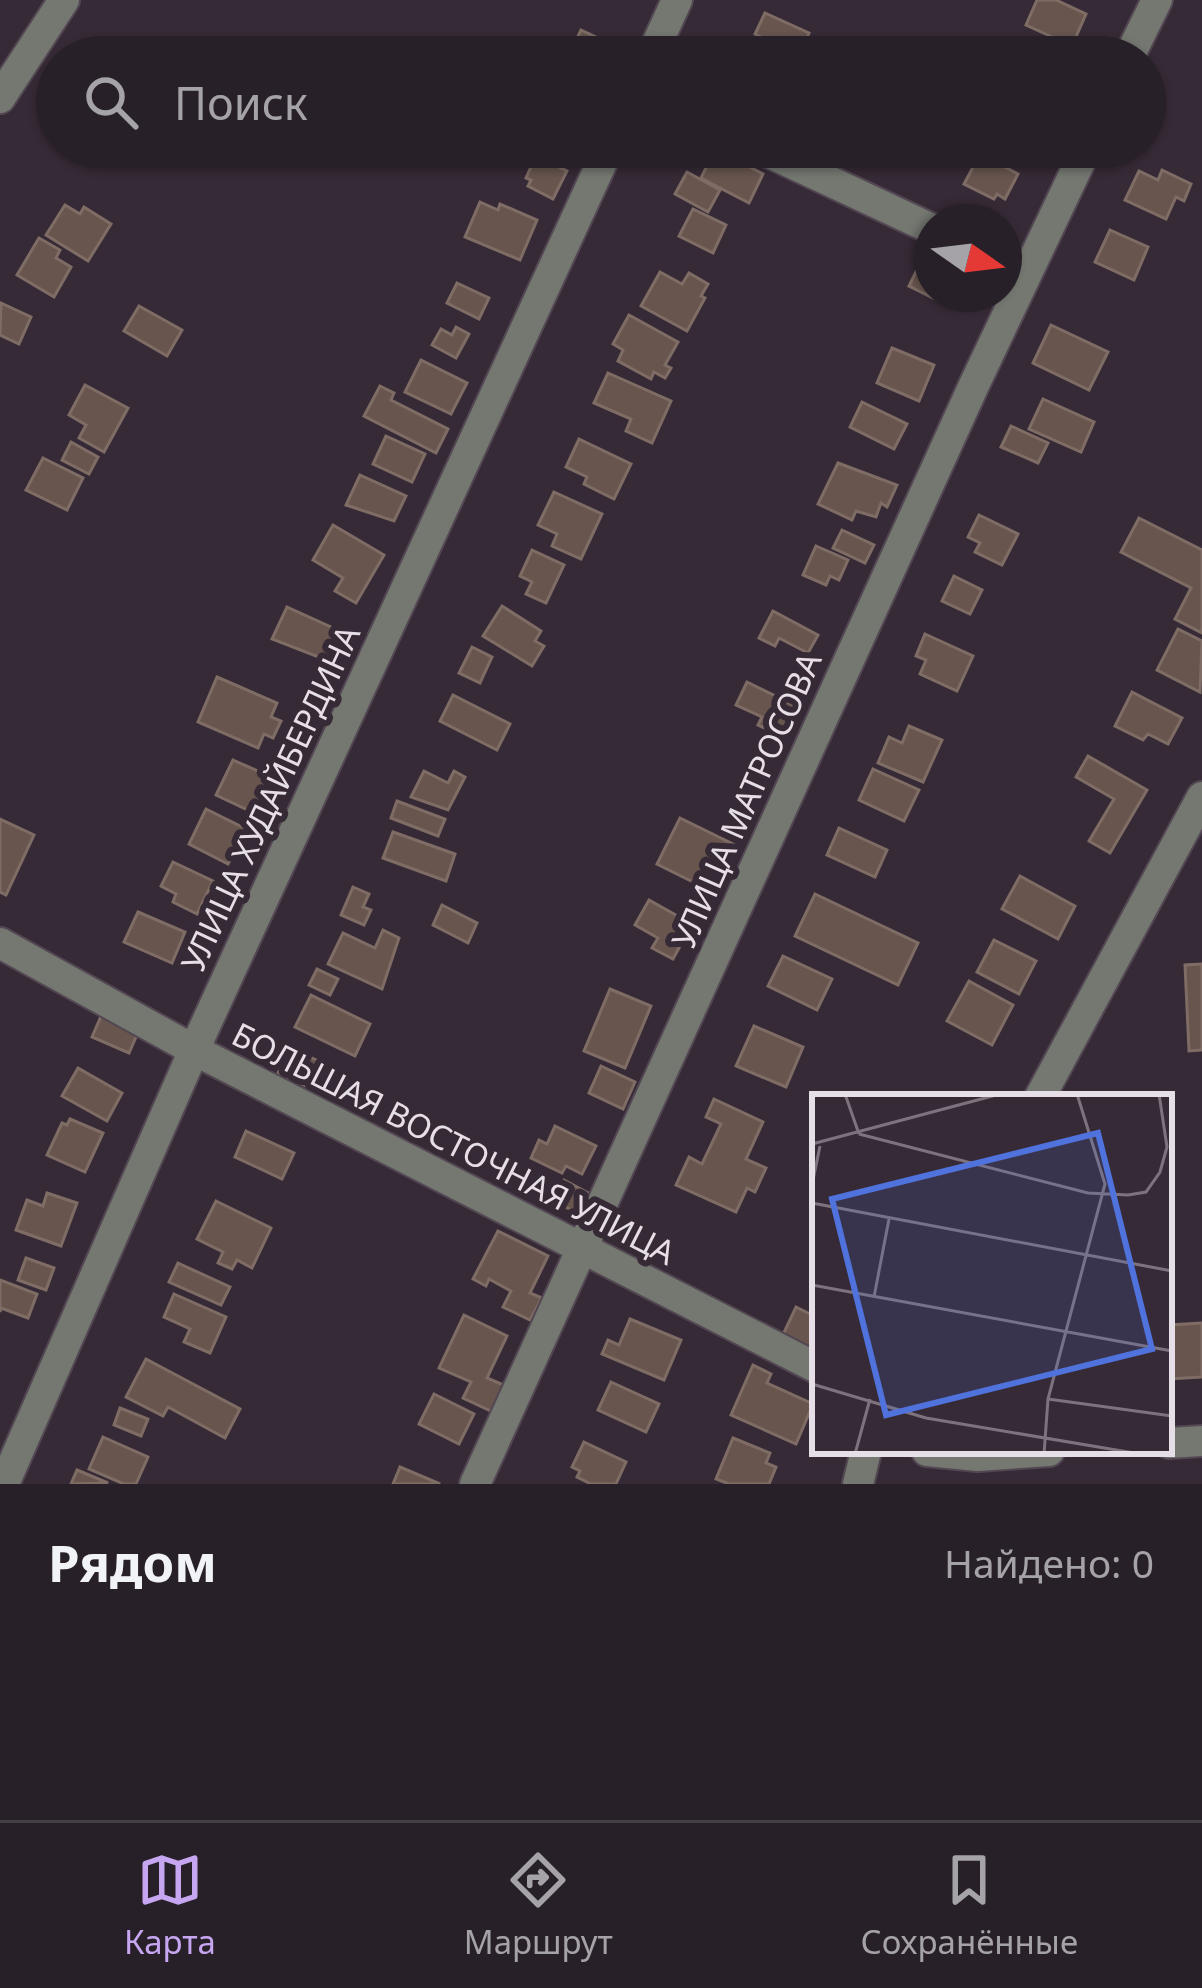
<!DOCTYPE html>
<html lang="ru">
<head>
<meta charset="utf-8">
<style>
  body { margin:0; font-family:"Noto Sans",sans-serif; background:#302830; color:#f1f3f6 }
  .compass { position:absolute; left:914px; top:204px; width:108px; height:108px; border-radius:50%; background:#282028; box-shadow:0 3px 9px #0004; rotate:104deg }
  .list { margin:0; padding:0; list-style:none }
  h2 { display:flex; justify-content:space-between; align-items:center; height:156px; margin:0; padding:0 48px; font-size:51px }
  h2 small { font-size:39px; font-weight:400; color:#a5a3a8 }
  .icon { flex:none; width:66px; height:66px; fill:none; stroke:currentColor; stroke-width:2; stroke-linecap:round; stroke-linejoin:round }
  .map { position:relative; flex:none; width:1202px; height:1484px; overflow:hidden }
  .search { position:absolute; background:#282028; box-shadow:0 3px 9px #0004; left:36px; right:36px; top:36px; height:132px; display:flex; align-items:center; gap:30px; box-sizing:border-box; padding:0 42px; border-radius:66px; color:#a5a3a8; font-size:45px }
  .sheet { height:336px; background:#282028 }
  nav { display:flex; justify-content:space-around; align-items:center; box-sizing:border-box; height:168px; border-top:3px solid #443e45; background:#282028; font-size:33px; color:#a5a3a8 }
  nav a { display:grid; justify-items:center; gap:6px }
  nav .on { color:#c6a6f0 }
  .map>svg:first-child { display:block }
  .building { fill:#67554e; stroke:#7e6c65; stroke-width:3 }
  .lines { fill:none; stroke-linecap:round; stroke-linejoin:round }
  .minor-casing { stroke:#524752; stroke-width:34 }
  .minor { stroke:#747871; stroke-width:30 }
  .labels { text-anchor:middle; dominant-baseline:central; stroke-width:12; stroke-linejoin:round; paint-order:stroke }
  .street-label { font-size:33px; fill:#e7dfe7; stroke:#362a36 }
  .inset-road { fill:none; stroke:#7d727d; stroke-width:3 }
  .view { fill:#5072dc; fill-opacity:0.15; stroke:#5072dc; stroke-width:6 }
  .inset-edge { fill:none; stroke:#e7dfe7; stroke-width:6 }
</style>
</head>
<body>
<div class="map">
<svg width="1202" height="1484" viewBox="0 0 1202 1484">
  <rect width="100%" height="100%" fill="#362a36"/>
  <g class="building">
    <polygon points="1037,0 1056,0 1086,14 1072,46 1026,25"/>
    <polygon points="765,13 809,33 798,57 779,57 767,51 771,42 755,34"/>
    <polygon points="581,30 626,51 623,57 579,57 570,53"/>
    <polygon points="715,149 763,174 749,203 701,178"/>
    <polygon points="980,154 1018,174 1005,199 997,194 994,199 964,184"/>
    <polygon points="536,156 567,171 553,199 528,186 531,180 526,178"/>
    <polygon points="1162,170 1191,184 1184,201 1176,197 1166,219 1125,200 1139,171 1158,180"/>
    <polygon points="687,172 720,190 708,212 675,194"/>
    <polygon points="480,202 498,210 500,204 537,220 520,260 465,237"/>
    <polygon points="65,205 80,214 84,207 111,224 88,261 46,235"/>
    <polygon points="693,209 726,225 713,253 679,236"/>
    <polygon points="1110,230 1148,247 1134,280 1095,262"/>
    <polygon points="39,238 60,250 56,258 71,267 54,297 17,275"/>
    <polygon points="929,245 932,294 960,294 953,308 909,286"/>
    <polygon points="660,272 682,284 689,273 708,284 701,296 705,298 687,331 641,306"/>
    <polygon points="457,283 489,298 479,319 447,303"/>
    <polygon points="1,303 31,317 19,344 0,335"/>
    <polygon points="139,306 182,330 167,356 124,331"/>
    <polygon points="629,315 678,342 665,365 671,368 665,378 654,372 651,379 618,361 623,350 613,344"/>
    <polygon points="1051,325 1108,352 1089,390 1033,363"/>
    <polygon points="456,327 469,334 456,358 432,345 441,329 452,335"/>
    <polygon points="892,348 934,365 919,401 877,383"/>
    <polygon points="421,360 467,383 451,414 405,392"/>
    <polygon points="608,373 671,401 652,443 626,431 631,419 594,403"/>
    <polygon points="85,385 128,408 104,452 79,438 86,425 69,415"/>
    <polygon points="380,386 394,393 391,400 448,429 436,453 364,416"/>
    <polygon points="1043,399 1094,422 1081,452 1029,429"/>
    <polygon points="862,402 907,424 894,449 850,427"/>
    <polygon points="1011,426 1048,443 1038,463 1001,447"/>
    <polygon points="386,436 425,454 412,482 373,464"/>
    <polygon points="579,439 631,464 614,499 584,484 587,477 566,467"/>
    <polygon points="71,442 98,457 89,474 62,460"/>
    <polygon points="43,458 83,478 67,510 26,490"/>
    <polygon points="838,463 897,485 887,507 881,503 876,517 856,511 852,520 818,504"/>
    <polygon points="360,475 406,496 394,521 346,505"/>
    <polygon points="554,492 602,514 581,559 552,546 557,534 538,525"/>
    <polygon points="979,515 1018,534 1002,565 975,552 980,543 968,537"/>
    <polygon points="1139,518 1202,550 1202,633 1175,619 1191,588 1121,552"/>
    <polygon points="333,525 384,555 356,603 335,591 343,578 313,560"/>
    <polygon points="842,530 874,545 865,563 833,548"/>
    <polygon points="816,546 848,560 839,580 830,576 826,585 803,575"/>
    <polygon points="532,550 564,565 546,603 526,594 532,582 520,576"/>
    <polygon points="954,576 982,590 970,614 942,601"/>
    <polygon points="502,606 541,631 535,641 544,646 532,666 483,636"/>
    <polygon points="287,607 342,632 329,661 272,639"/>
    <polygon points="773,611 818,635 808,653 779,638 775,646 759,638"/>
    <polygon points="1178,629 1202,641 1200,692 1157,670"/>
    <polygon points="925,634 973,656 957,691 920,674 926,660 916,656"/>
    <polygon points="472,647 492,657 480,683 459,673"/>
    <polygon points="217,677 277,703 271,717 281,721 273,738 264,734 258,748 198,722"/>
    <polygon points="747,682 796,706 781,736 758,725 762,717 736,705"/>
    <polygon points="1132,692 1182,718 1168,744 1148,734 1143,740 1115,726"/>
    <polygon points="453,695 510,724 497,750 440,721"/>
    <polygon points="909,726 942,740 923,782 878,763 889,737 902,743"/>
    <polygon points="1088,756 1147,790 1110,853 1089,841 1114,799 1076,777"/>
    <polygon points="233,760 269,776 252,812 216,795"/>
    <polygon points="873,769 919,790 904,821 859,800"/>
    <polygon points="424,771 448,783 454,771 465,777 448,810 411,797"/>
    <polygon points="397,801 445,819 438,836 391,818"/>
    <polygon points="206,809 246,829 228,864 189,844"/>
    <polygon points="680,818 737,846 718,884 699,874 695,883 657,864"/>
    <polygon points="0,819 34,835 6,895 0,892"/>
    <polygon points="839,828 887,850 875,877 827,855"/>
    <polygon points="393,832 455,854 446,881 383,858"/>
    <polygon points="173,862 213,881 197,914 173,902 176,894 161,886"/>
    <polygon points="1020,876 1075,906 1058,939 1002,909"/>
    <polygon points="353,887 369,894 363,907 371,910 364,925 341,915"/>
    <polygon points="815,894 918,943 898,985 795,936"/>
    <polygon points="649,900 692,924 673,959 652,948 658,938 635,925"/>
    <polygon points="442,905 477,923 468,943 433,925"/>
    <polygon points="138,912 185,932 172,963 124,942"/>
    <polygon points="383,930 399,938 382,989 328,964 343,933 375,948"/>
    <polygon points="994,940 1036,961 1019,994 977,972"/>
    <polygon points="783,956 832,979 817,1010 768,986"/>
    <polygon points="1202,964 1202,1050 1189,1051 1185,965"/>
    <polygon points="317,969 338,979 330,995 309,985"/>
    <polygon points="969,981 1013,1005 992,1045 947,1021"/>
    <polygon points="610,989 651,1006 625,1068 584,1051"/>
    <polygon points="311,995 370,1024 355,1056 295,1027"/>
    <polygon points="102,1014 139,1030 129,1053 92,1037"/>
    <polygon points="754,1026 803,1047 786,1087 736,1066"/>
    <polygon points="289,1048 344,1072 332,1098 278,1073"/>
    <polygon points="601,1066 635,1082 623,1109 589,1093"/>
    <polygon points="78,1068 122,1093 107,1121 62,1096"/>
    <polygon points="714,1099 763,1122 746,1159 766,1168 755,1192 747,1188 736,1212 676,1185 689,1157 702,1164 721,1124 706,1117"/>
    <polygon points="70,1119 103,1133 85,1172 47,1155 62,1123 67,1125"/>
    <polygon points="555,1126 596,1146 582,1174 566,1166 562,1173 531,1158 539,1140 547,1144"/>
    <polygon points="246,1131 294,1153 282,1179 235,1157"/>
    <polygon points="564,1180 588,1193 578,1213 553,1201"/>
    <polygon points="47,1193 77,1203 61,1246 16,1230 27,1200 43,1206"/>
    <polygon points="216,1201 271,1228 252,1268 237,1260 232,1269 218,1263 223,1252 197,1239"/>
    <polygon points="498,1231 548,1256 530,1293 542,1298 530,1320 503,1307 511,1291 489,1279 486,1286 473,1279"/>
    <polygon points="26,1258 54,1268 46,1290 18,1280"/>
    <polygon points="178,1263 230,1287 221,1305 169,1282"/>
    <polygon points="0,1280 37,1294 28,1318 1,1308 0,1312"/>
    <polygon points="174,1294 226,1317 210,1353 184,1342 190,1329 164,1317"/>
    <polygon points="796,1307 812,1315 815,1310 815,1358 780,1341"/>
    <polygon points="464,1315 507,1336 487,1378 506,1386 493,1412 463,1398 471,1382 439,1368"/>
    <polygon points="630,1319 681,1340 664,1380 602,1354 608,1340 619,1345"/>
    <polygon points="1202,1323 1202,1377 1169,1379 1169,1325"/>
    <polygon points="146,1359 240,1409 225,1438 168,1407 163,1416 126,1397"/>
    <polygon points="753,1365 771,1374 767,1383 813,1404 796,1444 731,1415"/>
    <polygon points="611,1382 659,1404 646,1432 598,1410"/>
    <polygon points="434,1394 474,1414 459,1444 419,1424"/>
    <polygon points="120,1408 148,1419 141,1436 114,1425"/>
    <polygon points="103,1437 148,1457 136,1484 124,1484 89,1469"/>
    <polygon points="733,1438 770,1453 766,1463 776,1467 769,1484 729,1484 716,1479"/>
    <polygon points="584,1442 626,1462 616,1484 591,1484 577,1477 580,1471 572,1467"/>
    <polygon points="400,1467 440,1484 393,1484"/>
    <polygon points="77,1470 108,1483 71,1484"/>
  </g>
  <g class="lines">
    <defs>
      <g id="minor">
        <polyline points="651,57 677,0"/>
        <polyline points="1129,57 1157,0"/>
        <polyline points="0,98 64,0"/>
        <polyline points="757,147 932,229"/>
        <polyline points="0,943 194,1050 815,1367"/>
        <polyline points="1040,1097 1202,797"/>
        <polyline points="1169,1443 1202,1441"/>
        <polyline points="927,1451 978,1456 1049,1451"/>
        <polyline points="4,1484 194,1050 609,147"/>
        <polyline points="475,1484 974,385 1087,147"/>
        <polyline points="858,1484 866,1451"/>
      </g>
    </defs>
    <use href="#minor" class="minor-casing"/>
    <use href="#minor" class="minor"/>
  </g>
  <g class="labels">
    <g class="street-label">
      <text transform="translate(270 798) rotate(-65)">УЛИЦА ХУДАЙБЕРДИНА</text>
      <text transform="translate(746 800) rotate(-66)">УЛИЦА МАТРОСОВА</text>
      <text transform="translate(454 1143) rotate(27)">БОЛЬШАЯ ВОСТОЧНАЯ УЛИЦА</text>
    </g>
  </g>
  <g transform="translate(812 1094)">
    <rect width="360" height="360" fill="#362a36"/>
    <path class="inset-road" d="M 33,0 L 47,40M 47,40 L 276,99 L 316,101 L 334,98 L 348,78 L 355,53 L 347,0M 0,50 L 188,0M 0,91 L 8,52M 0,109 L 360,177M 0,191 L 360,257M 62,203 L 77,125M 0,290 L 114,324 L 328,360M 236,305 L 360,322M 43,360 L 58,305M 232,360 L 236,305 L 293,90 L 265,0"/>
    <path class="view" d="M 286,39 L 340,255 L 74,321 L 20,105 Z"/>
    <rect width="360" height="360" class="inset-edge"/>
  </g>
</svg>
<svg class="compass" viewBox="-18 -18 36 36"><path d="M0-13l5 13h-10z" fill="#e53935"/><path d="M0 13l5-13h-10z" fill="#a5a3a8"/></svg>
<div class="search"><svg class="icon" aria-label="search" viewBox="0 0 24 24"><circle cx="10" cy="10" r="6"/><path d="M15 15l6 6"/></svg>Поиск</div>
</div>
<section class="sheet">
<h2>Рядом<small>Найдено: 0</small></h2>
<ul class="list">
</ul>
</section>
<nav>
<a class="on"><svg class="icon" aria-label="map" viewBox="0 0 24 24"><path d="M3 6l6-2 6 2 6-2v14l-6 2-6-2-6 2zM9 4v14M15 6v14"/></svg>Карта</a>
<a><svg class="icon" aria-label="directions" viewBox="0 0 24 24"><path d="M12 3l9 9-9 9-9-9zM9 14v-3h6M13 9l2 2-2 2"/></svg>Маршрут</a>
<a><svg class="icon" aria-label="saved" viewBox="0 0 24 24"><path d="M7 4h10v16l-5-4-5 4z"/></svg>Сохранённые</a>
</nav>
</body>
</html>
